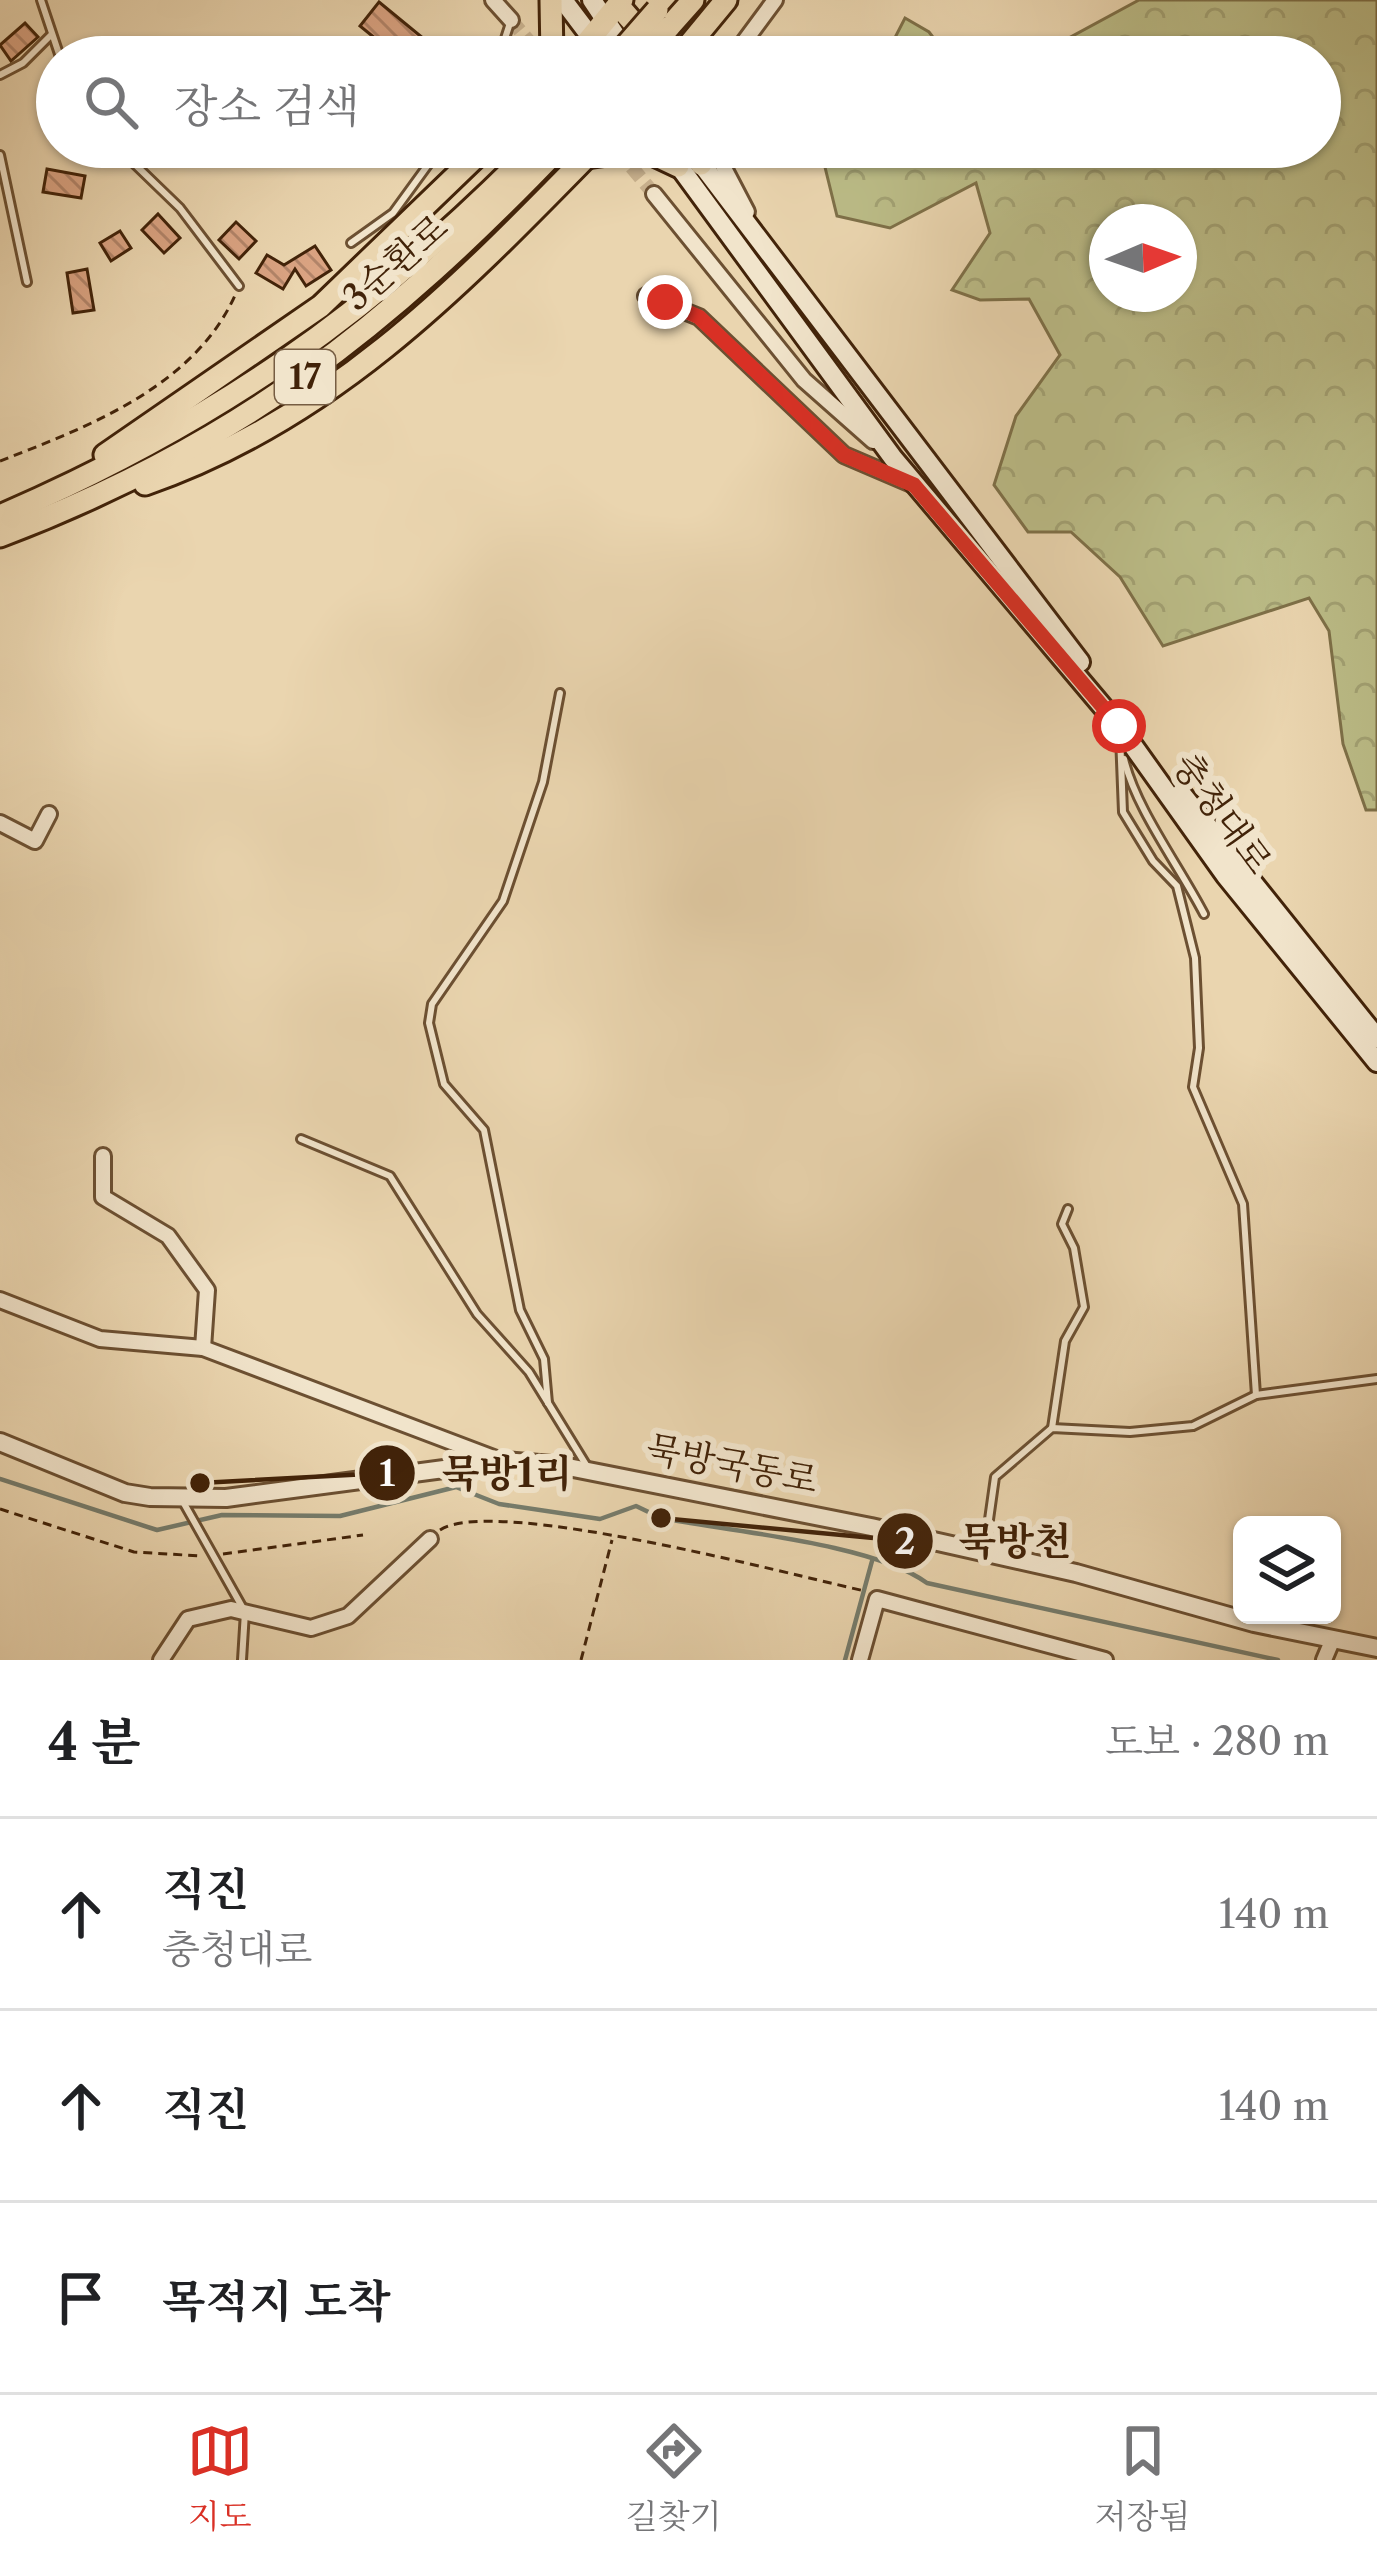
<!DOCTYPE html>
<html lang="ko">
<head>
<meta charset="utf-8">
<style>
  body { margin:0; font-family:"Libre Caslon Text","Noto Serif KR",serif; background:#f6f6f6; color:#202124 }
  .controls { position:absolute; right:36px; bottom:36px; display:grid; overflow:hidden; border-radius:18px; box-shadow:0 3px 9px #0004 }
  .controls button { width:108px; height:108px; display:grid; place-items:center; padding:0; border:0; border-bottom:3px solid #e0e0e0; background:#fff; color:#202124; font:60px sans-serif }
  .compass { position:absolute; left:1089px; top:204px; width:108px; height:108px; border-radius:50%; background:#fff; box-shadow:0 3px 9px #0004; rotate:88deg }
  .stop { position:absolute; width:36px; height:36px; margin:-27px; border:9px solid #d93025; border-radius:50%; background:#fff }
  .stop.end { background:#d93025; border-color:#fff; box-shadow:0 3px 12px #0008 }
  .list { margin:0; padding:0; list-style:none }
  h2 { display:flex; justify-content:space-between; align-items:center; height:156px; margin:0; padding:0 48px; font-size:51px }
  h2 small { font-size:39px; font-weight:400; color:#757577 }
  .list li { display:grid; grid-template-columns:78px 1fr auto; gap:36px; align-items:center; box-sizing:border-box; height:192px; padding:0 48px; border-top:3px solid #e0e0e0 }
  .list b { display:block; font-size:45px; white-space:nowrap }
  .list p { margin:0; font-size:39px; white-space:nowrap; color:#757577 }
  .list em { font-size:39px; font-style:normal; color:#757577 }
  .icon { flex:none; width:66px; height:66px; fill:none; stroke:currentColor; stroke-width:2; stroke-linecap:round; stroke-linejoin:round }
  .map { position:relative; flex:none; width:1377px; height:1660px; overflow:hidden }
  .search { position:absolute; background:#fff; box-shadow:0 3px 9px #0004; left:36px; right:36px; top:36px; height:132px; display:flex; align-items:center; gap:30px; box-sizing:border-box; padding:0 42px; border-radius:66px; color:#757577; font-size:45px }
  .sheet { height:732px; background:#fff }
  nav { display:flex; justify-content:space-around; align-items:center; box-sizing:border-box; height:168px; border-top:3px solid #e0e0e0; background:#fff; font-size:33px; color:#757577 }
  nav a { display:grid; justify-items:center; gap:6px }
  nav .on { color:#d93025 }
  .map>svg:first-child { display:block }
  .forest { fill:url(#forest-crowns); stroke:#7e7048; stroke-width:3; fill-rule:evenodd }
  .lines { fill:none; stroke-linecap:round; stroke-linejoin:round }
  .stream { stroke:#767c6c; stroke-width:4.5 }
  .building { fill:url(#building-back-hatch); stroke:#422309; stroke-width:3 }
  .minor-tunnel { stroke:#c8b18e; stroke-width:14; stroke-dasharray:14 7; stroke-linecap:butt }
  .service-casing { stroke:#6c5032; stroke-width:12 }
  .minor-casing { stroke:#6c5032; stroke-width:20 }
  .tertiary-casing { stroke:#6c5032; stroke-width:22 }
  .secondary-casing { stroke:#422309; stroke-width:24 }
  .trunk-casing { stroke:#422309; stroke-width:27 }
  .path { stroke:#422309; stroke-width:3; stroke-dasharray:9 6; stroke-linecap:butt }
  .service { stroke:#f1e4cb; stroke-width:6 }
  .minor { stroke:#f1e4cb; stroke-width:14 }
  .tertiary { stroke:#f1e4cb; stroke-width:16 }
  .secondary { stroke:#f1e4cb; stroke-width:18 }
  .trunk { stroke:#ead5af; stroke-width:21 }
  .trunk-bridge-casing { stroke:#422309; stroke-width:27; stroke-linecap:butt }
  .trunk-bridge { stroke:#ead5af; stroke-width:21 }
  .route { stroke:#d93025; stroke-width:15 }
  .labels { text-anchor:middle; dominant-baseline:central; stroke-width:12; stroke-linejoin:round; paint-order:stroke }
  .shield { fill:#f1e4cb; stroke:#765d43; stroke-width:3 }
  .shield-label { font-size:33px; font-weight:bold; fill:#422309 }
  .street-label { font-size:36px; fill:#422309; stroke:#f1e4cb }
  .leader { fill:none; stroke:#422309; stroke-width:4.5 }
  .callout-dot { fill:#422309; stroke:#f1e4cb; stroke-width:4.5 }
  .mark-label { font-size:36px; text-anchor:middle; font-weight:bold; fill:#fff }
  .callout-label { font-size:39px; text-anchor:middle; font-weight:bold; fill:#422309; stroke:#f1e4cb; stroke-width:12; stroke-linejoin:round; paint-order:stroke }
</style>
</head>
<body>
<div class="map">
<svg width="1377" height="1660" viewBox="0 0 1377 1660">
  <defs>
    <pattern id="forest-crowns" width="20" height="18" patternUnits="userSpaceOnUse" patternTransform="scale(3)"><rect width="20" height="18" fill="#bbbc87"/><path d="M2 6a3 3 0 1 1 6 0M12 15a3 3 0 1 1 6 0" fill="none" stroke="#a2a173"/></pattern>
    <pattern id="building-back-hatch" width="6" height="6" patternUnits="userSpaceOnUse" patternTransform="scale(3)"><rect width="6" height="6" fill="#daa382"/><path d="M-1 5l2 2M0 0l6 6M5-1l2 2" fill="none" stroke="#b28469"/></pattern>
  </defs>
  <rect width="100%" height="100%" fill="#ead5af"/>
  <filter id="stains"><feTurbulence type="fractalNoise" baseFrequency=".00167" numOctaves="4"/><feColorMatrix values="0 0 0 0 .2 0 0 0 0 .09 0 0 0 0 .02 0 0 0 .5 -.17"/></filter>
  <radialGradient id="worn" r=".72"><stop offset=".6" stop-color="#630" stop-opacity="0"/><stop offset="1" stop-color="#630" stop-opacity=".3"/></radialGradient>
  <g class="forest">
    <path d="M 1139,0 L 1377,0 L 1377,810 L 1366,810 L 1343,744 L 1329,631 L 1309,598 L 1163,646 L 1120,577 L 1071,532 L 1028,532 L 994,485 L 1016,416 L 1060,355 L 1029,299 L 980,300 L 952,290 L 990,233 L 976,183 L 890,228 L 837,216 L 824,163 L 836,147 L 1320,147 L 1320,57 L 1048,57 L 1056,45 ZM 1107,222 L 1179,222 L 1179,294 L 1107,294 Z"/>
    <polygon points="905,18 929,32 948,57 885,57"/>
  </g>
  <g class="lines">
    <g class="stream">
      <path d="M 0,1479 L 157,1530 L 222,1515 L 340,1516 L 456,1487 L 499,1504 L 600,1519 L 636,1506 L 661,1518 C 729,1531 875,1544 927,1583 L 1278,1660"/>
      <polyline points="845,1660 872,1561"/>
    </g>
  </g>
  <g class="building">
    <polygon points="379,2 446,57 398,57 360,26"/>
    <polygon points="25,23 38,37 11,61 0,45"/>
    <polygon points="47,169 85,176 81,198 43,192"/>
    <polygon points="158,214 180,238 164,253 142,230"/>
    <polygon points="236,222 256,241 239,259 219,240"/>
    <polygon points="120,231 131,248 111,261 100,243"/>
    <polygon points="315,246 331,270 306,286 295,269 283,289 256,273 267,255 284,265"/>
    <polygon points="87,269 94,310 73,313 67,273"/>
  </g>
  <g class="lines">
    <g class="minor-tunnel">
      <polyline points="511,20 542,57"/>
      <polyline points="618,151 654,194"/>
    </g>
    <defs>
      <g id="service">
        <polyline points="41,0 60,57"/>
        <polyline points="499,57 510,23"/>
        <polyline points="0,75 23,63 51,35"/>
        <polyline points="117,147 180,208 239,286"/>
        <polyline points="0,155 27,282"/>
        <polyline points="351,243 393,213 441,147"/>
        <polyline points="1120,736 1123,812 1153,861 1177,886 1195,958 1199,1048 1193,1087 1243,1204 1256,1395"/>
        <path d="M 1124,759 C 1136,809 1178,864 1204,914"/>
        <polyline points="301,1139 390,1176 477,1314 529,1372 588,1468"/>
        <polyline points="548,1403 544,1359 520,1310 484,1130 444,1084 429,1023 432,1004 503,901 543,782 560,693"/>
        <polyline points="1052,1428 1065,1341 1084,1307 1074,1248 1062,1224 1068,1209"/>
        <polyline points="182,1500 245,1612 242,1660"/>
        <polyline points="985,1548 995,1477 1052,1428 1130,1432 1193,1426 1256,1395 1377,1379"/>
      </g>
      <g id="minor">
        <polyline points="493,0 511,20"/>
        <polyline points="733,57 775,0"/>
        <polyline points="713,147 747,212"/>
        <polyline points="654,194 804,380 873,441"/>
        <polyline points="646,296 699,317 844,455 914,485"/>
        <polyline points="0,823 35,841 49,814"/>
        <polyline points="103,1156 103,1197 168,1236 207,1290 203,1348"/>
        <polyline points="0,1300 100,1339 203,1348 499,1460"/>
        <polyline points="161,1660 188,1619 231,1609 311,1628 348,1616 430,1539"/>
        <polyline points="860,1660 877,1599 1105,1660"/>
        <polyline points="1324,1660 1332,1641"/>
      </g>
      <polyline id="tertiary" points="0,1442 125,1493 150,1497 226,1498 504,1461 563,1466 871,1527 1076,1573 1254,1623 1377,1648"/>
      <g id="secondary">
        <polyline points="563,0 606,57"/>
        <polyline points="592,0 630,57"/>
        <polyline points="665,147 893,458 1119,726 1226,876 1377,1062"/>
        <polyline points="694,154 1080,662"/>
        <polyline points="1181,793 1377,1038"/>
      </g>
      <g id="trunk">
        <polyline points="551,0 552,57"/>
        <polyline points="618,5 663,57"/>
        <polyline points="669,27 693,0"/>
        <polyline points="575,57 622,0"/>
        <polyline points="679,57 726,0"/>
        <polyline points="694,147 701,164"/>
        <polyline points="587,157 642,149 678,166"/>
        <polyline points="105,455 321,306 486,147"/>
        <path d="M 145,484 C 333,419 461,285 596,147"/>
        <path d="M 0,516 C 217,422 369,315 535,147"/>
        <path d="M 0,536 C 235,447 388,327 560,147"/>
      </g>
    </defs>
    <use href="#service" class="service-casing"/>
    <use href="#minor" class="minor-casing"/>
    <use href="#tertiary" class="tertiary-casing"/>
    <use href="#secondary" class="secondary-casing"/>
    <use href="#trunk" class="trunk-casing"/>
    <g class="path">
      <path d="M 0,461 C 88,427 196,386 236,293"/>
      <polyline points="0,1509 134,1552 201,1556"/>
      <path d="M 440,1530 C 494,1495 791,1575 865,1591"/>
      <polyline points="223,1554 363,1535"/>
      <polyline points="581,1660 612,1540"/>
    </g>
    <use href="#service" class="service"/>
    <use href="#minor" class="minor"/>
    <use href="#tertiary" class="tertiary"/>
    <use href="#secondary" class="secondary"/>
    <use href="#trunk" class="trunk"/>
    <defs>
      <g id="trunk-bridge">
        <polyline points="616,57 657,10"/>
        <polyline points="643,57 669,27"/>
      </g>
    </defs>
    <use href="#trunk-bridge" class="trunk-bridge-casing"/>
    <use href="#trunk-bridge" class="trunk-bridge"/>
  </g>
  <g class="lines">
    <polyline class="route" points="665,302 699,317 844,455 914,485 1119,726"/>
  </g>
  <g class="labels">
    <rect class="shield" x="275" y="350" width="60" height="54" rx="9"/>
    <g class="shield-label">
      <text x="305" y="377">17</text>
    </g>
    <g class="street-label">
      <text transform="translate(395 262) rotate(-41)">3순환로</text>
      <text transform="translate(1223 813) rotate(54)">충청대로</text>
      <text transform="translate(732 1464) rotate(11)">묵방국동로</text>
    </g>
  </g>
  <path class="leader" d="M200 1483L387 1473M661 1518L905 1541"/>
  <g class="callout-dot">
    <circle cx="200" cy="1483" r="12"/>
    <circle cx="661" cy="1518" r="12"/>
    <circle cx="387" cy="1473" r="30"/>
    <circle cx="905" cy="1541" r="30"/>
  </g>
  <g class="mark-label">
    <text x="387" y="1486">1</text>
    <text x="905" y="1554">2</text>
  </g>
  <g class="callout-label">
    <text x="507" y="1487">묵방1리</text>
    <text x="1015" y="1555">묵방천</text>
  </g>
  <rect width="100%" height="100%" filter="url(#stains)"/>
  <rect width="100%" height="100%" fill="url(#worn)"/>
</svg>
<div class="controls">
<button><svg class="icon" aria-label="layers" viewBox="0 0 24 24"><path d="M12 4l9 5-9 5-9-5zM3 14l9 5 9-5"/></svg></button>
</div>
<svg class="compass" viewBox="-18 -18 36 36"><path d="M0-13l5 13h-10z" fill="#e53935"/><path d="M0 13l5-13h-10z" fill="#757577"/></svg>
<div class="stop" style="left:1119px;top:726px"></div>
<div class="stop end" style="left:665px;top:302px"></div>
<div class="search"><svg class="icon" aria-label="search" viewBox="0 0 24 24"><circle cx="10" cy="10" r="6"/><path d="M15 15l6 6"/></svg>장소 검색</div>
</div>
<section class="sheet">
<h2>4 분<small>도보 · 280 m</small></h2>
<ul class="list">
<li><svg class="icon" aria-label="ahead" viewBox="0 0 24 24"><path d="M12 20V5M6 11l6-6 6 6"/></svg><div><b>직진</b><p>충청대로</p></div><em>140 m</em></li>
<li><svg class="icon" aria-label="ahead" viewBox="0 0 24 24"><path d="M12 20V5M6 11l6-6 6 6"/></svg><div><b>직진</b></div><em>140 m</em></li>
<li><svg class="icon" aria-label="arrive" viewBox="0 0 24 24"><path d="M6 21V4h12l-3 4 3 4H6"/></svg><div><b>목적지 도착</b></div></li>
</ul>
</section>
<nav>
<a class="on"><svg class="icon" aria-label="map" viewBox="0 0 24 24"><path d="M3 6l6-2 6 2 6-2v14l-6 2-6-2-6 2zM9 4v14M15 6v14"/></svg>지도</a>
<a><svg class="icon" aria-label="directions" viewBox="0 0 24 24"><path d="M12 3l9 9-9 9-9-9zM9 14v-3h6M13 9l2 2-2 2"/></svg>길찾기</a>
<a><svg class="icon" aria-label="saved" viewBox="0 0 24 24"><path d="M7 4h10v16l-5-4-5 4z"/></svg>저장됨</a>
</nav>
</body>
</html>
